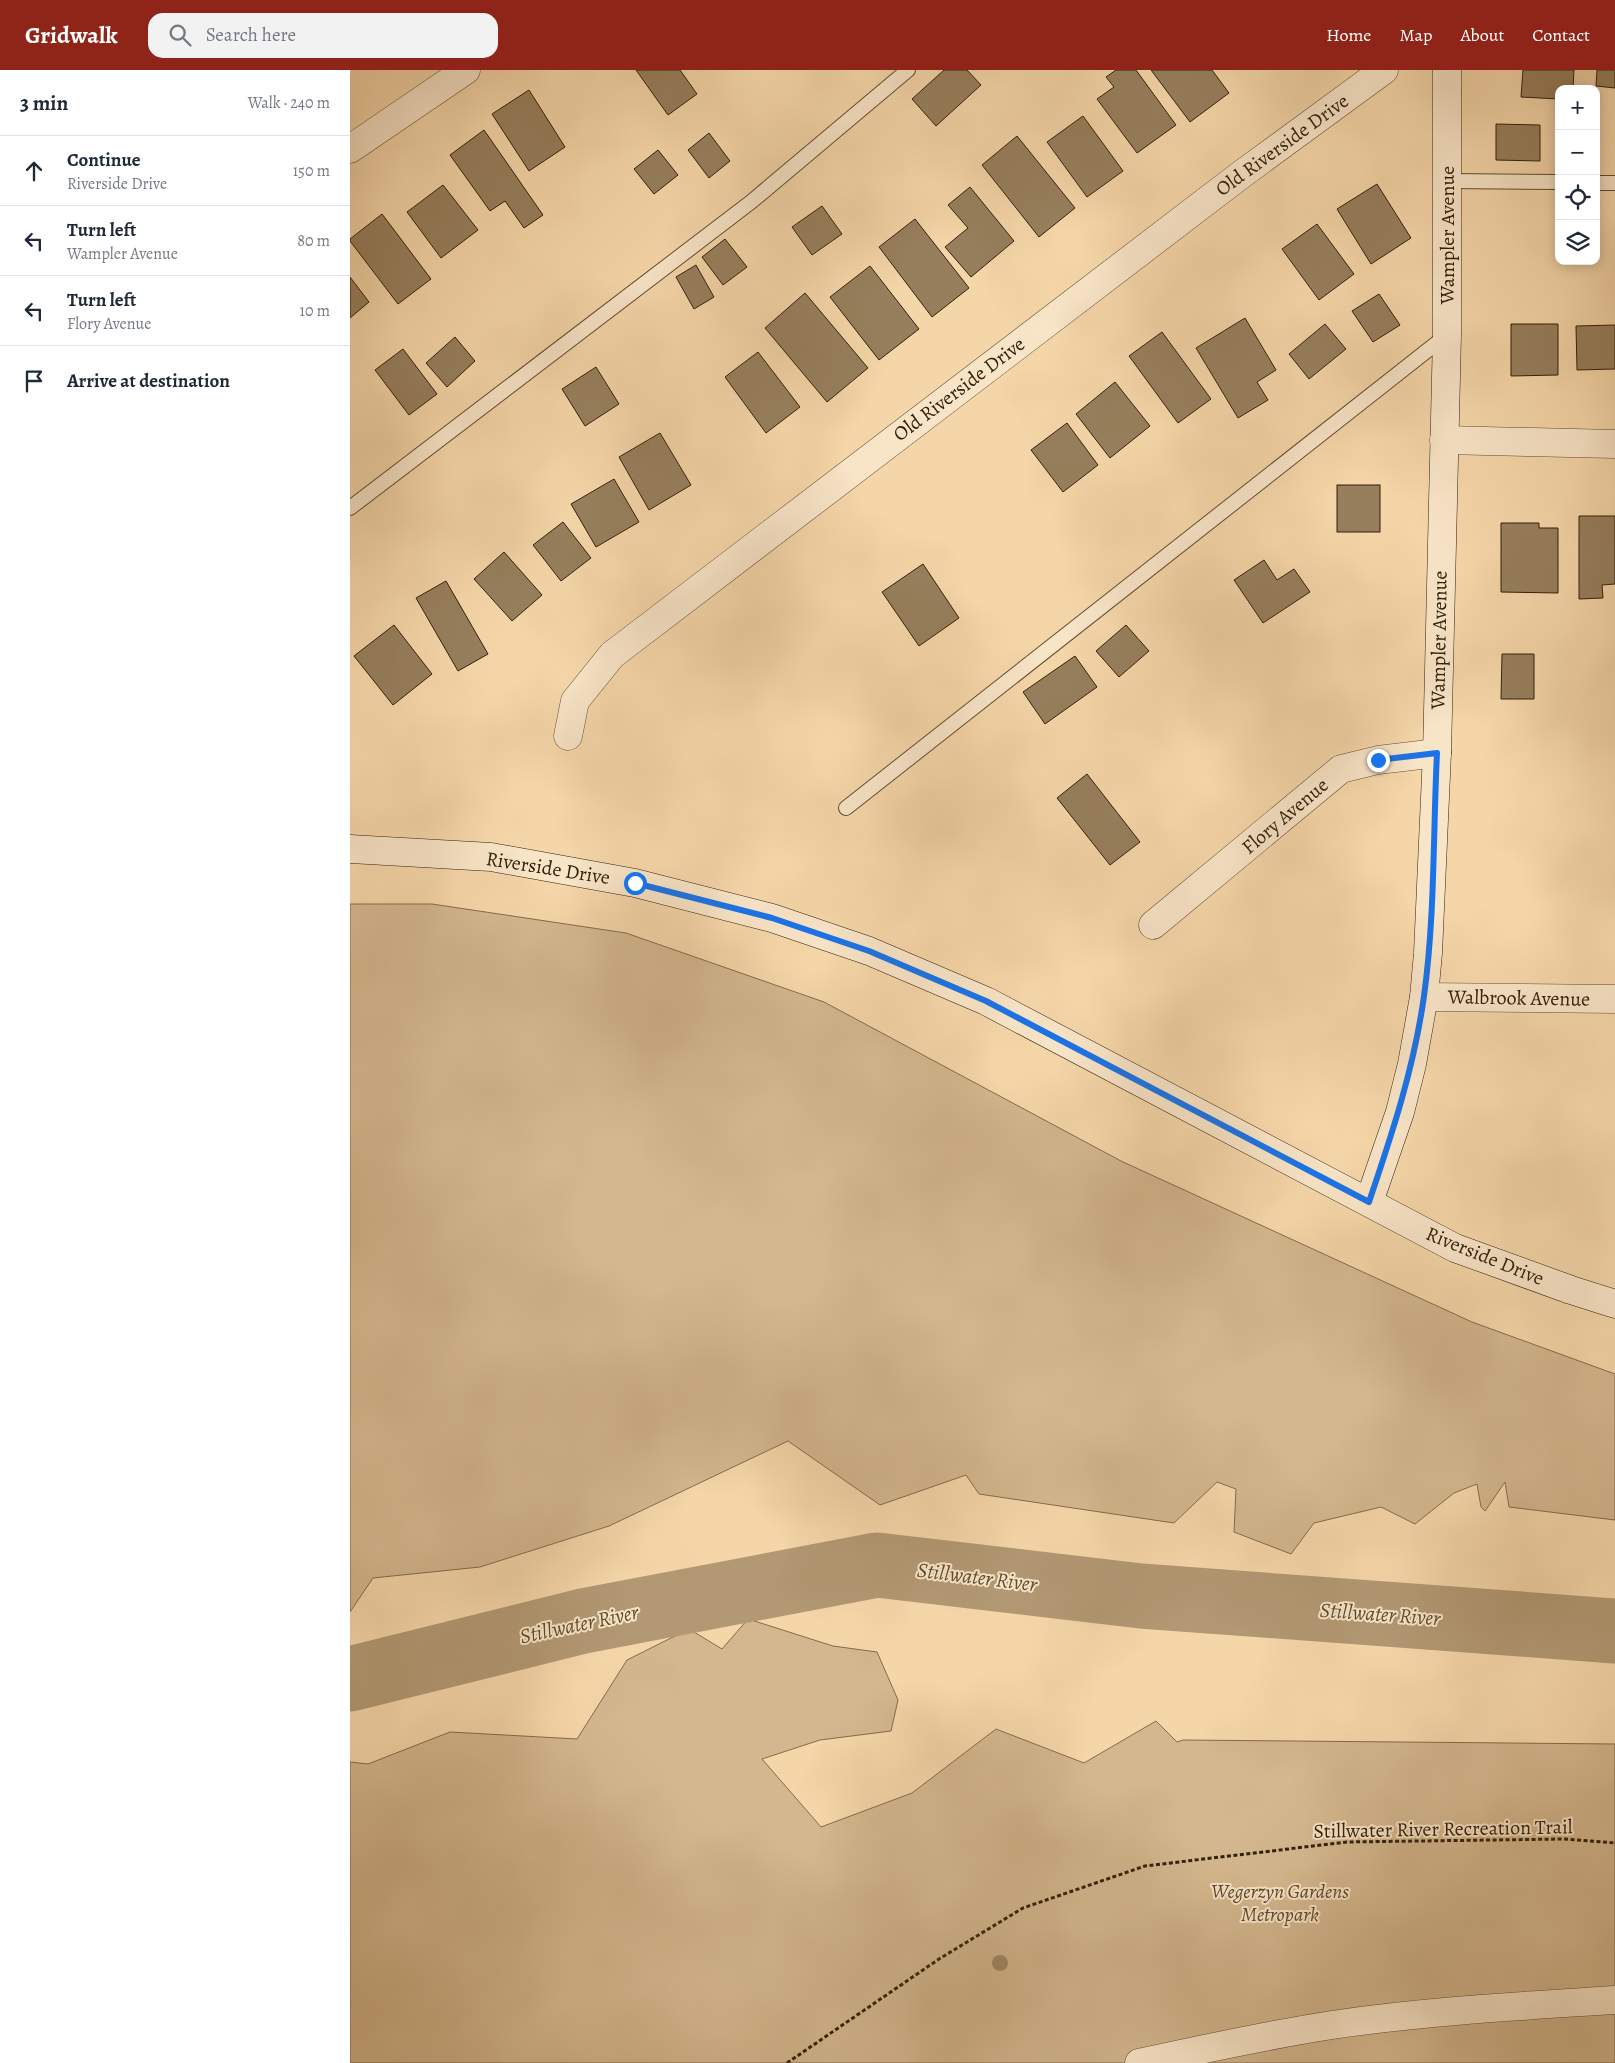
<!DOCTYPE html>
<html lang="en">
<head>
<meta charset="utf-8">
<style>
  body { margin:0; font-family:Alegreya,serif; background:#f2f2f3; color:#1f2937 }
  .controls { position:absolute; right:15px; top:15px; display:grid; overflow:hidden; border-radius:10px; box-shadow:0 2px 12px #0003 }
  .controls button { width:45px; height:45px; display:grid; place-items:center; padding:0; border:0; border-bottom:1px solid #e0e1e3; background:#fff; color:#1f2937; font:25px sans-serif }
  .stop { position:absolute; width:15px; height:15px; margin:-11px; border:4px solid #1a73e8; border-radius:50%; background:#fff }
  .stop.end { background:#1a73e8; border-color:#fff; box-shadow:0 1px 5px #0008 }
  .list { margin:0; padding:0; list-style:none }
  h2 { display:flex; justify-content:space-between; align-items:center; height:65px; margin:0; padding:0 20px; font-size:21px }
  h2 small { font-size:16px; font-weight:400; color:#747a83 }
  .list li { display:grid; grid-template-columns:32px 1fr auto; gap:15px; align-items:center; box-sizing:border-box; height:70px; padding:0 20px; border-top:1px solid #e0e1e3 }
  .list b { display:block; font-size:19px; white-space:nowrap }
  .list p { margin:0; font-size:16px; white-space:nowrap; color:#747a83 }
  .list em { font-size:16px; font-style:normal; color:#747a83 }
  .icon { flex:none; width:28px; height:28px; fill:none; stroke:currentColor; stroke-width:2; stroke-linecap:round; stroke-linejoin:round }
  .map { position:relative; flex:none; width:1265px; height:1993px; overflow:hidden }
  header { display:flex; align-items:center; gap:30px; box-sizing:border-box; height:70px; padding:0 25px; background:#8f2418; color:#fff }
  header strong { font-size:24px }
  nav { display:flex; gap:28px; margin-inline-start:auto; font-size:18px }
  .search { width:350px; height:45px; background:#f2f2f3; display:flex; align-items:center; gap:12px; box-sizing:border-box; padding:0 18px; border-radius:15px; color:#747a83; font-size:19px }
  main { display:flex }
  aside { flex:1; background:#fff }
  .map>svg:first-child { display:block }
  .green { fill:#d4b78e; stroke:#826c4c }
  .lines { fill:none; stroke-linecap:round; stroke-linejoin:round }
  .river { stroke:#b29873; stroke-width:65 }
  .building { fill:#977f5d; stroke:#31210b }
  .lane-casing { stroke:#624e32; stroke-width:16 }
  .street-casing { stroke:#624e32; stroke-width:29 }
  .secondary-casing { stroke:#31210b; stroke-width:29 }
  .path { stroke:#31210b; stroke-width:3; stroke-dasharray:4 2.5; stroke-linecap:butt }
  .lane { stroke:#f8e4c7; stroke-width:14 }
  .street { stroke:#f8e4c7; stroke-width:28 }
  .secondary { stroke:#f8e4c7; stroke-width:28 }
  .tree { fill:#a08764 }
  .route { stroke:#1a73e8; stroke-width:6 }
  .labels { text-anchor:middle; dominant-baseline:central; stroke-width:4; stroke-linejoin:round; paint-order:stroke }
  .street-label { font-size:20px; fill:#31210b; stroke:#f8e4c7 }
  .park-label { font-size:20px; font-style:italic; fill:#5a462c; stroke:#f8e4c7 }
  .water-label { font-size:21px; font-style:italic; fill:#5e4b2f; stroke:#f8e4c7 }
</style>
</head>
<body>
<header>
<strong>Gridwalk</strong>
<div class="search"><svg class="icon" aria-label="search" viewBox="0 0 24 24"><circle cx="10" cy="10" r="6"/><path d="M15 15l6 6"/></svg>Search here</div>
<nav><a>Home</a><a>Map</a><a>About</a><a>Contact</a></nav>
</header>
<main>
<aside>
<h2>3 min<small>Walk · 240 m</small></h2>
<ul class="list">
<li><svg class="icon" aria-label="ahead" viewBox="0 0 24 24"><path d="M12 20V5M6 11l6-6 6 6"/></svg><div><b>Continue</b><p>Riverside Drive</p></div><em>150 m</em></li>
<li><svg class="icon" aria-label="left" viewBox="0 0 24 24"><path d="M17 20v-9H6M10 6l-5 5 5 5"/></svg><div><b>Turn left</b><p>Wampler Avenue</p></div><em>80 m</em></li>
<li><svg class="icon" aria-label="left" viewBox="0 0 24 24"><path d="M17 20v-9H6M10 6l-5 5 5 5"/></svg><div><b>Turn left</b><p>Flory Avenue</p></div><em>10 m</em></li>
<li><svg class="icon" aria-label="arrive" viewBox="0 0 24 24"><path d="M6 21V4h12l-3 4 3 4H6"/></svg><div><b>Arrive at destination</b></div></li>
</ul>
</aside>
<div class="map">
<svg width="1265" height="1993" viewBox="0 0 1265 1993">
  <rect width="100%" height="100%" fill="#f5d6a9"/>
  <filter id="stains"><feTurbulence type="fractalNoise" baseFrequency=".004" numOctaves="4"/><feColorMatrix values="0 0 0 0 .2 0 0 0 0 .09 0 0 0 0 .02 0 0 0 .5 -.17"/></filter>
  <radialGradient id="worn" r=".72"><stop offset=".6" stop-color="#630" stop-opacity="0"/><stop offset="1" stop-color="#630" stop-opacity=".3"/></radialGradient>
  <g class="green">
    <polygon points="0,834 82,834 276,863 474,932 771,1091 1122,1252 1265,1304 1265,1450 1159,1437 1155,1412 1135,1441 1131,1437 1127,1414 1104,1423 1065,1454 1031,1437 964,1453 941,1484 884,1462 886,1419 867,1412 824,1453 629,1424 616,1405 530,1435 438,1371 259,1456 130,1497 23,1508 0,1542"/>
    <polygon points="398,1549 483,1576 527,1582 548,1630 541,1661 470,1670 412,1689 471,1757 562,1723 646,1659 734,1693 806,1651 827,1672 833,1670 1265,1674 1265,1993 0,1993 0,1692 18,1694 100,1662 227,1669 277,1590 339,1559 372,1579"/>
  </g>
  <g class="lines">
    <polyline class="river" points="0,1609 233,1551 527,1495 791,1526 1265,1561"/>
  </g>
  <g class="building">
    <polygon points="286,0 330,0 347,24 318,45"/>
    <polygon points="594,0 617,0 631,15 586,56 562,29"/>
    <polygon points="766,0 786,0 826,55 787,83 747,29 764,17 756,7"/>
    <polygon points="801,0 862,0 879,23 840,52"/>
    <polygon points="1173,0 1224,0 1223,19 1209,19 1209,29 1171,27"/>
    <polygon points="1247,0 1265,0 1265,18 1246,16"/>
    <polygon points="179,20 215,77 179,101 142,44"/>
    <polygon points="733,46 773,101 737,127 697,72"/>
    <polygon points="1146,54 1190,55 1190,91 1146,90"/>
    <polygon points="134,60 193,145 174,158 155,131 140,141 100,85"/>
    <polygon points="359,63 380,91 359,108 338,80"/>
    <polygon points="667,66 725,138 689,167 632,95"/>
    <polygon points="308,80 328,105 304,124 284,99"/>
    <polygon points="1027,114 1061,168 1021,194 987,139"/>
    <polygon points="93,115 128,160 91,188 57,142"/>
    <polygon points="620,117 664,171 621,207 595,177 618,158 598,135"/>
    <polygon points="472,136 492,164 462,185 442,157"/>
    <polygon points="32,144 81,209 48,234 0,171 0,169"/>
    <polygon points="565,149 619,218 582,247 529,177"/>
    <polygon points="967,154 1004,204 969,230 932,179"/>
    <polygon points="375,169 397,197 373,215 352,187"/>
    <polygon points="346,195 364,227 344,239 326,207"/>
    <polygon points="520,196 569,259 529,290 480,227"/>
    <polygon points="0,207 19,232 0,248"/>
    <polygon points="455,223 518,298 477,332 415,258"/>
    <polygon points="1029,224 1050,255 1023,272 1002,241"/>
    <polygon points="895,248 926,300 907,312 918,330 888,348 846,278"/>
    <polygon points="975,254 996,279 959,309 939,284"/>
    <polygon points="1161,254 1208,254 1208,305 1161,306"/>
    <polygon points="1265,255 1265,299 1227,300 1226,256"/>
    <polygon points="812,262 861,329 828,353 779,286"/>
    <polygon points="105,267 125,291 97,317 76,293"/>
    <polygon points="53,279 87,324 59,345 25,300"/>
    <polygon points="408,282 450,337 416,363 375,307"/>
    <polygon points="246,297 269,334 235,356 212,319"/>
    <polygon points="765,312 800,356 760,388 726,344"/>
    <polygon points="717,353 748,395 713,422 681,380"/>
    <polygon points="310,363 341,415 299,440 269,387"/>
    <polygon points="264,409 289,452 246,477 221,434"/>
    <rect x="987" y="415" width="43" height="47"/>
    <polygon points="1229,446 1265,446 1265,514 1252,515 1253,528 1229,529"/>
    <polygon points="213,452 241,488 211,511 183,475"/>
    <polygon points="1151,453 1189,453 1189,458 1208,458 1208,523 1151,522"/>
    <polygon points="154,482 192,525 162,551 124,509"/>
    <polygon points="914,490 927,510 944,499 960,522 913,553 884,510"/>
    <polygon points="573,494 609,548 569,576 532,522"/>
    <polygon points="96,511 138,584 108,601 66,528"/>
    <polygon points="44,555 82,604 43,635 4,586"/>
    <polygon points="776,555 799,581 769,607 746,581"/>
    <polygon points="1152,584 1184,584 1184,629 1151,629"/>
    <polygon points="725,586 747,617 695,654 673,622"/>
    <polygon points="737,704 790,772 760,795 707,728"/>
  </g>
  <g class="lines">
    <defs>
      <g id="lane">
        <polyline points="1098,111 1209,112"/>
        <polyline points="1246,113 1265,113"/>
        <polyline points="0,438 401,132 558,0"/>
        <polyline points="496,738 1097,265"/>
      </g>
      <g id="street">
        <polyline points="0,79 116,0"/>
        <polyline points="1094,370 1265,374"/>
        <polyline points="218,666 225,631 262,585 892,104 1034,0"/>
        <polyline points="803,855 991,699 1028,690 1087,683"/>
        <polyline points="1074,927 1265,929"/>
        <path d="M 789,1993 C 853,1979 917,1965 982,1955 C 1076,1941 1171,1936 1265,1930"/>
      </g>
      <g id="secondary">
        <polyline points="0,779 141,787 285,813 422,848 519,881 636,931 1105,1178 1221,1220 1265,1234"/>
        <polyline points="1019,1132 1050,1042 1062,994 1074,927 1078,883 1087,683 1097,265 1097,0"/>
      </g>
    </defs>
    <use href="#lane" class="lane-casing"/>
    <use href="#street" class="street-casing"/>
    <use href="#secondary" class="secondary-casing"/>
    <polyline class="path" points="437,1993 589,1889 673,1838 795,1796 997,1772 1214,1769 1265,1773"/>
    <use href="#lane" class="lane"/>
    <use href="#street" class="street"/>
    <use href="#secondary" class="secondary"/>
  </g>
  <circle class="tree" cx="650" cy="1893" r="8"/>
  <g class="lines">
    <path class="route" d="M 285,813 L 422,848 L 519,881 L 636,931 L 1019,1132 C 1042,1064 1064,998 1074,926 C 1085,846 1083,764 1087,683 L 1028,690"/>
  </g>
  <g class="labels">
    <g class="street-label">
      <text transform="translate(932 75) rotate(-36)">Old Riverside Drive</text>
      <text transform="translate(1097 165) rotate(-90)">Wampler Avenue</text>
      <text transform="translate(609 319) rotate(-37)">Old Riverside Drive</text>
      <text transform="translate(1089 570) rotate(-89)">Wampler Avenue</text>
      <text transform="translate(935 746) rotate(-40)">Flory Avenue</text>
      <text transform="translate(198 798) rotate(9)">Riverside Drive</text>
      <text transform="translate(1169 928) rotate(1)">Walbrook Avenue</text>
      <text transform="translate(1135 1186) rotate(22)">Riverside Drive</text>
      <text transform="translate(1093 1759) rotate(-1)">Stillwater River Recreation Trail</text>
    </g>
    <g class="park-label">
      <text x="930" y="1821">Wegerzyn Gardens<tspan x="930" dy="23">Metropark</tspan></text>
    </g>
    <g class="water-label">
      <text transform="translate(627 1507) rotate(7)">Stillwater River</text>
      <text transform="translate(1030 1544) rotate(4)">Stillwater River</text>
      <text transform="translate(229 1554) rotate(-12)">Stillwater River</text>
    </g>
  </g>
  <rect width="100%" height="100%" filter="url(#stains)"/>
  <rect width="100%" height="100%" fill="url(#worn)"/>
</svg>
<div class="controls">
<button>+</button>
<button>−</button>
<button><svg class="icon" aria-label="locate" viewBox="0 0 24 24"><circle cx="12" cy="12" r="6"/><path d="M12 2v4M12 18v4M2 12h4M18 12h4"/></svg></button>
<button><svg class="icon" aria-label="layers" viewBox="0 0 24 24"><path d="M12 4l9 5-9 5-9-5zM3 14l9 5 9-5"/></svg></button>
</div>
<div class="stop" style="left:285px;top:813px"></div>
<div class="stop end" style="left:1028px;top:690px"></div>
</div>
</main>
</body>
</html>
